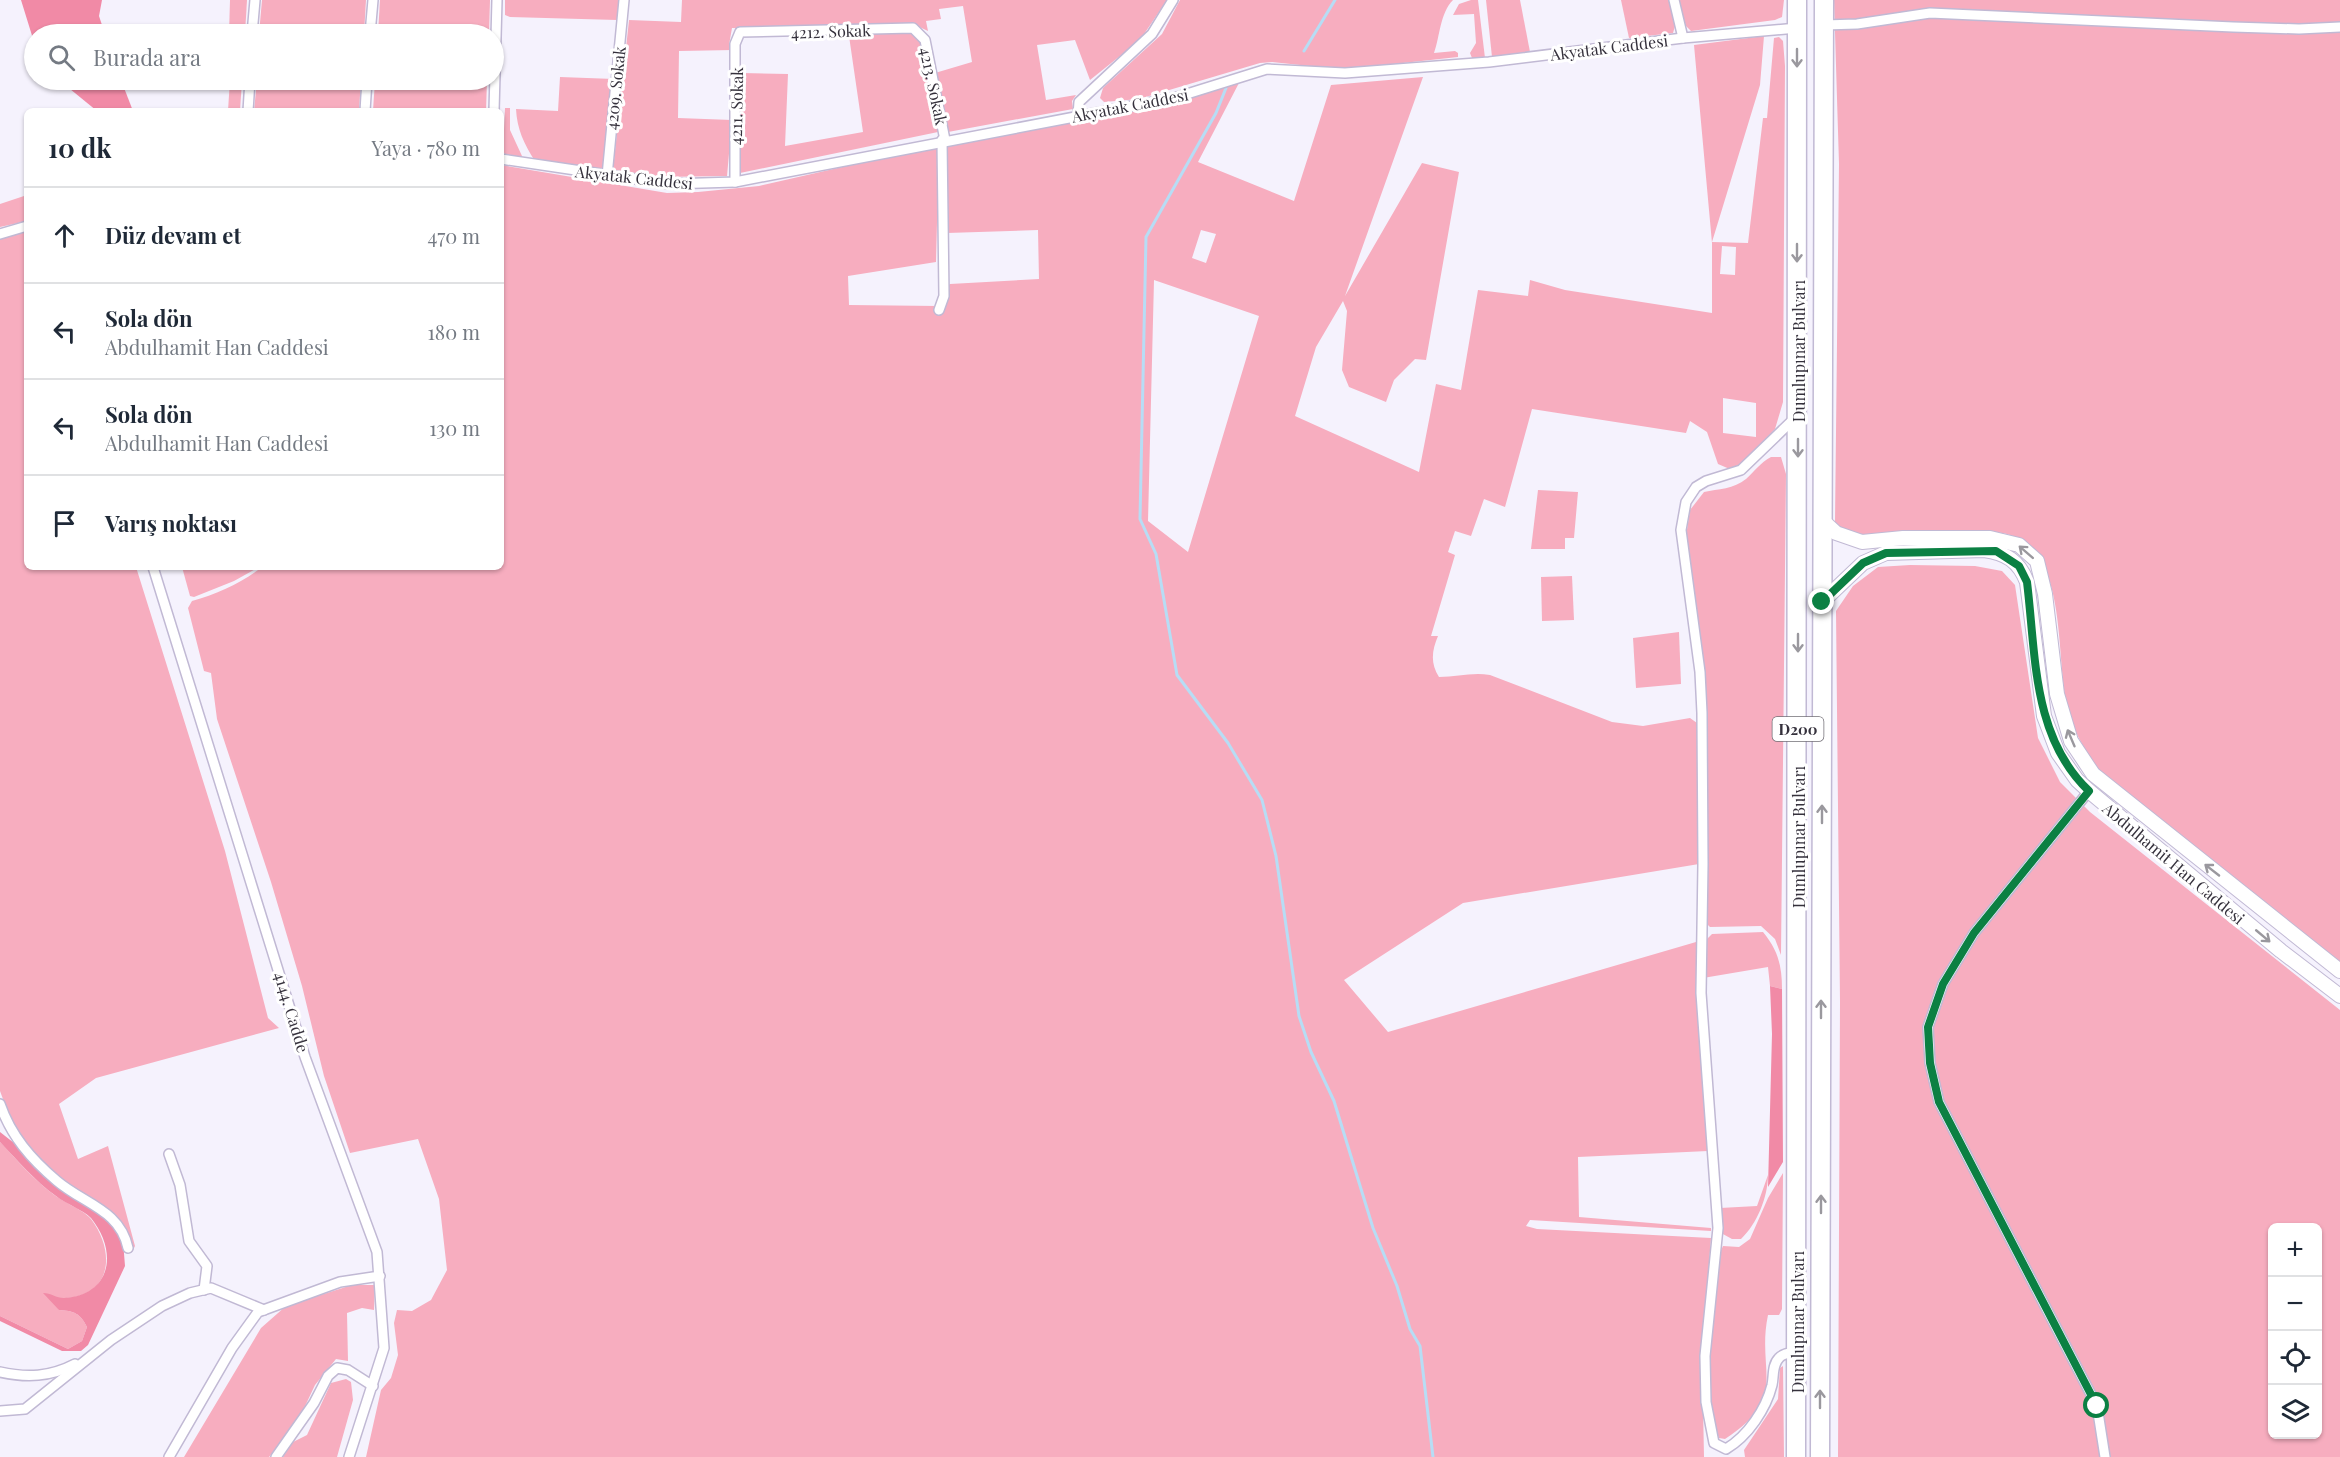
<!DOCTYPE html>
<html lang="tr">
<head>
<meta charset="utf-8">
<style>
  body { margin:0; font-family:"Playfair Display",serif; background:#f6f6f7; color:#1f2937 }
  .controls { position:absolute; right:18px; bottom:18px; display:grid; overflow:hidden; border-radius:9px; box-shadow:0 2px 4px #0004 }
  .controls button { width:54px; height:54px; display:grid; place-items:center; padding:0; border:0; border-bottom:2px solid #e0e1e3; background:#fff; color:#1f2937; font:30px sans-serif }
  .stop { position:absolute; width:18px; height:18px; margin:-14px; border:4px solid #0b8043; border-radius:50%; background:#fff }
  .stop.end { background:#0b8043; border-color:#fff; box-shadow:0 2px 6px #0008 }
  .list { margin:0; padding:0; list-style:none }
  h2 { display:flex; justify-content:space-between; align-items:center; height:78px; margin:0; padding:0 24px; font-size:26px }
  h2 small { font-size:20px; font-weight:400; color:#747a83 }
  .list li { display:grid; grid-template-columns:39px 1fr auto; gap:18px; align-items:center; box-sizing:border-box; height:96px; padding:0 24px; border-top:2px solid #e0e1e3 }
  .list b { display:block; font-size:22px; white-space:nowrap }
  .list p { margin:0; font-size:20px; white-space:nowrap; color:#747a83 }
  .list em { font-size:20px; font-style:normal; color:#747a83 }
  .icon { flex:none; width:33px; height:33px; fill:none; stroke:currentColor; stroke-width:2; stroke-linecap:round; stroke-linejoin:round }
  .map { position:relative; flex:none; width:2340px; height:1457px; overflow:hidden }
  .search { position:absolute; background:#fff; box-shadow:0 2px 4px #0004; left:24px; top:24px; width:480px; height:66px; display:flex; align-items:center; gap:15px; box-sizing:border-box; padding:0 21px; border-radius:33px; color:#747a83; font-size:22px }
  .panel { position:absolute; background:#fff; box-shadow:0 2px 4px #0004; left:24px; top:108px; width:480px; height:462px; border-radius:9px }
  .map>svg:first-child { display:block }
  .green { fill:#f7adbf; fill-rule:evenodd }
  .forest { fill:#f18aa6 }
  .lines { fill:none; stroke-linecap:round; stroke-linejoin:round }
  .stream { stroke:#b7ddf5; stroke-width:3 }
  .street-casing { stroke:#c1b9d4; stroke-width:12 }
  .secondary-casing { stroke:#c1b9d4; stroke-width:16 }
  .highway-casing { stroke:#c1b9d4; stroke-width:21 }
  .street { stroke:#fff; stroke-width:9 }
  .secondary { stroke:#fff; stroke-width:14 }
  .highway { stroke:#fff; stroke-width:18 }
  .oneway { stroke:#9a989e }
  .route { stroke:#0b8043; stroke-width:8 }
  .labels { text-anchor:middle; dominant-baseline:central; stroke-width:6; stroke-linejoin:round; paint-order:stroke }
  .shield { fill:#fff; stroke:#726f76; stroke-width:1.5 }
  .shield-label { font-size:15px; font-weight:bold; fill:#35313c }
  .street-label { font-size:16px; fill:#35313c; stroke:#fff }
</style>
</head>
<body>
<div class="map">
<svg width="2340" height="1457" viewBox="0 0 2340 1457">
  <rect width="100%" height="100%" fill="#f5f2fd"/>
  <g class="green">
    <polygon points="230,0 247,0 245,34 229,34"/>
    <polygon points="262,0 366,0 364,34 259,34"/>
    <polygon points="380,0 490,0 489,34 378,34"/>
    <polygon points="505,0 620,0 617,20 510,17 505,15"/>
    <polygon points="682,0 1167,0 1140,40 1090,80 1075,40 1037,45 1046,100 1076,95 1072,101 1073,109 948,132 935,73 972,62 963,6 939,9 941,19 926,21 928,31 913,24 783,29 732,28 729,45 733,50 679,51 678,118 732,120 727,176 660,177 613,170 629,20 681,22"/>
    <path d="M 1180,0 L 1453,0 C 1440,13 1440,36 1434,53 L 1455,51 L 1458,53 L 1458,57 L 1366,67 L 1328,68 L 1272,62 L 1260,63 L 1139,99 L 1104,102 L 1100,98 L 1103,88 L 1162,34 Z"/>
    <polygon points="1471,0 1478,0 1485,58 1472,58 1470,53 1476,43 1474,14 1453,15 1459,4"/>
    <polygon points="1486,0 1520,0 1530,52 1492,57"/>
    <polygon points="1621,0 1670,0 1675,26 1673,33 1629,38"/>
    <polygon points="1678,0 1784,0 1782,17 1775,20 1691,31 1686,26"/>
    <path d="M 1834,0 L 2340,0 L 2340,962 L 2105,777 C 2089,758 2074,734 2068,709 C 2054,659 2071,545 2002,533 C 1962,526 1902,537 1860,540 L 1845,533 L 1835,522 L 1839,164 Z"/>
    <polygon points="892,30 911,31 922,41 938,132 740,173 742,73 788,74 785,146 863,132 849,36"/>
    <path d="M 1764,36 L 1760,85 L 1712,242 L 1748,243 L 1763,118 L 1767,118 L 1774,38 L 1779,37 L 1783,41 L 1785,66 L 1783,402 L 1775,429 L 1740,467 L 1732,470 L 1718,464 L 1707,432 L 1690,421 L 1686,433 L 1532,409 L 1505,507 L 1484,499 L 1471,536 L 1455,531 L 1448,552 L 1455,555 L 1431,636 L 1438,636 C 1432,650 1430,663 1439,677 C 1457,677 1472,672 1490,675 L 1612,722 L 1643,726 L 1690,718 L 1697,723 L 1700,745 L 1699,864 L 1463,903 L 1344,980 L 1388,1032 L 1696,942 L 1708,1151 L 1578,1157 L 1579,1217 L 1711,1228 L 1711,1231 L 1530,1220 L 1526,1226 L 1537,1229 L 1711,1238 L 1702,1355 L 1704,1457 L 366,1457 L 381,1390 L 391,1378 L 398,1355 L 394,1323 L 397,1310 L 412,1311 L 431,1300 L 447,1270 L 439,1199 L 418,1139 L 350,1153 L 324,1076 L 302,986 L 271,882 L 217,719 L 211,673 L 204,671 L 188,608 L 192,601 C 217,594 241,583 262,567 L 501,567 L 501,165 L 667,193 L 698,192 L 759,186 L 939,145 L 936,262 L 848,276 L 849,305 L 938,306 L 938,294 L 950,284 L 1039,279 L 1038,230 L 947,233 L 946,147 L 950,142 L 1240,81 L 1198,162 L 1294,201 L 1331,85 L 1423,77 L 1345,296 L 1422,163 L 1459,172 L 1426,360 L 1415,359 L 1394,380 L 1386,402 L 1349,387 L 1342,370 L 1347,311 L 1343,301 L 1316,347 L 1295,416 L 1419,472 L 1436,384 L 1461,390 L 1478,290 L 1528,296 L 1530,280 L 1565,290 L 1712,313 L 1712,243 L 1694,45 ZM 1201,230 L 1216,234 L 1206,263 L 1192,258 ZM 1722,246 L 1736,247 L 1735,275 L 1720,274 ZM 1154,280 L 1259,316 L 1188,552 L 1148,521 ZM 1723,398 L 1756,403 L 1756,437 L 1723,433 Z"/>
    <path d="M 560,77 L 614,79 L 605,172 L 535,161 C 524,144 517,129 516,109 L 558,111 Z"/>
    <polygon points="230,80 242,80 240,111 228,111"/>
    <polygon points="257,80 361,80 359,111 254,111"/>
    <polygon points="375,80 487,80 486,111 373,111"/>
    <polygon points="505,108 510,108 510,130 522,156 506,156 503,151"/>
    <polygon points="27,195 27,221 0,227 0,204"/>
    <path d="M 27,231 L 27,567 L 136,567 L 225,851 L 268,1018 L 279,1028 L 96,1078 L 59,1104 L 78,1159 L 108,1146 L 135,1246 L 132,1252 C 124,1199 88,1206 55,1175 C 29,1151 12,1125 0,1091 L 0,238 Z"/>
    <path d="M 1771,457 L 1781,457 L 1786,474 L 1781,955 L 1775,939 L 1761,926 L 1710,927 L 1707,924 L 1705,689 L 1702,650 L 1686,536 L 1690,510 L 1704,492 C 1718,489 1734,489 1746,479 C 1755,471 1760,463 1771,457 Z"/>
    <polygon points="1538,490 1578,492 1574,538 1565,538 1565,549 1531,549"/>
    <path d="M 1910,565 L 1975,566 L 2002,571 L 2015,585 L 2038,738 L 2060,782 L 2090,812 L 2340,1010 L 2340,1457 L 1838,1457 L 1840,1002 L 1836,611 L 1853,586 L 1878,567 ZM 2272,1228 L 2318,1228 L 2318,1434 L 2272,1434 Z"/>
    <polygon points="182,567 259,567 234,581 194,597 190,596"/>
    <polygon points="1572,576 1574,620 1542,621 1541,577"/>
    <polygon points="1679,632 1681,684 1636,688 1633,638"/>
    <path d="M 1763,932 C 1778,950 1782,966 1782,989 L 1770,986 L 1768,967 L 1703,978 L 1704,942 L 1712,934 Z"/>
    <path d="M 0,1142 C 17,1160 33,1179 53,1194 C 63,1202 85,1211 91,1219 C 118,1255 110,1301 57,1298 L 59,1310 C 74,1311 80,1313 87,1327 L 82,1341 L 68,1349 L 0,1316 Z"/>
    <path d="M 1783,1173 L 1782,1309 L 1779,1315 L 1768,1315 C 1756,1372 1790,1397 1725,1439 L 1719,1438 C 1697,1387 1713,1310 1718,1257 L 1723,1246 L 1739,1247 L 1750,1239 L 1768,1198 Z"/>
    <path d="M 1768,1175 C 1768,1197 1757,1224 1741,1239 L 1732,1239 L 1721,1233 L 1720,1208 L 1757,1206 Z"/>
    <polygon points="352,1285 375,1285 374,1310 362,1308 347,1313 348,1361 336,1359 315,1385 299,1419 269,1457 184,1457 261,1328 286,1306"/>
    <polygon points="1783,1366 1784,1457 1745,1457 1744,1450 1778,1399 1780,1368"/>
    <polygon points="346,1379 351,1382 353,1400 337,1457 283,1457 293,1442 307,1435 331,1383"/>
  </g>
  <g class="forest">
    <polygon points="21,0 102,0 99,16 105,34 34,34 34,42"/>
    <polygon points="59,80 121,80 133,111 97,111"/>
    <polygon points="1770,986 1782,989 1783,1162 1768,1187 1772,1034"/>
    <path d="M 0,1132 L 14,1143 L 46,1177 L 106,1216 L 123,1241 L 125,1266 L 88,1345 L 81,1351 L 62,1351 L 0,1321 L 0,1316 L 68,1349 L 82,1341 L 87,1327 C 80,1313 74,1311 59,1310 L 43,1293 C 51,1293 56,1298 64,1298 C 112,1295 118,1251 91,1218 C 83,1210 66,1204 56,1196 C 35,1181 18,1161 0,1142 Z"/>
  </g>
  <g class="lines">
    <g class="stream">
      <polyline points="1304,51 1335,0"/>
      <polyline points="1226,88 1216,113 1146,237 1140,519 1156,554 1177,675 1228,743 1262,800 1276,856 1299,1016 1311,1052 1334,1101 1373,1228 1397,1286 1410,1329 1420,1346 1433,1457"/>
    </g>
    <defs>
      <g id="street">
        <polyline points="1674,0 1683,38"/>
        <polyline points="1824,25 1857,24 1930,13 2233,27 2299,29 2340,27"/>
        <polyline points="252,34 255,0"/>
        <polyline points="370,34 373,0"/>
        <polyline points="248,111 250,80"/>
        <polyline points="365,111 367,80"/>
        <polyline points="494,111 497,0"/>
        <polyline points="1078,115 1079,102 1152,34 1173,0"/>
        <polyline points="501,159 669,184 735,182 1174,98 1267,69 1345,73 1489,62 1683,38 1797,28"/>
        <polyline points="607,176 624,0"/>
        <polyline points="735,182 735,44 740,32 913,28 925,40 945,140"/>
        <polyline points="0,234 27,226"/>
        <polyline points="939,310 944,296 942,140"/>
        <path d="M 1796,417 L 1741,470 L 1706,481 L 1696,487 L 1686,502 L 1681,530 L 1700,672 L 1702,713 L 1703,864 L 1701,993 L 1718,1228 L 1705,1356 L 1706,1402 L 1714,1443 L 1726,1449 C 1748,1436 1766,1409 1772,1385 C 1774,1376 1772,1365 1779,1358 C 1783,1353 1791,1353 1796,1352"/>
        <polyline points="153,567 305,1057 377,1252 384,1348 349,1457"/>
        <polyline points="2089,791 1974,933 1943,984 1928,1027 1930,1063 1939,1102 2097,1406 2105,1457"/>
        <path d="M 0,1104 C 11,1136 31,1159 57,1181 C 84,1204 120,1210 128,1248"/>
        <polyline points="169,1154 180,1185 189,1241 207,1266 204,1290"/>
        <path d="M 0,1372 C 27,1378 50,1377 75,1364"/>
        <polyline points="0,1411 25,1409 111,1340 162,1306 190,1293 211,1288 264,1310"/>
        <polyline points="169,1457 232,1348 258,1312 340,1282 380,1276"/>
        <polyline points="276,1457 314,1403 328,1376 337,1368 348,1370 373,1386"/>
      </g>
      <g id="secondary">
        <polyline points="1823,521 1836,533 1862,542 1903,538 1990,538 2019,545 2037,561 2045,594 2057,694 2071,741 2093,774 2340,971"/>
        <path d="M 1822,602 L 1863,563 L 1886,553 L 1984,550 C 2006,553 2019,561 2027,582 L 2044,716 L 2058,753 L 2077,780 L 2089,791 L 2281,951 L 2340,996"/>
      </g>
      <g id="highway">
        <polyline points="1796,1457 1797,0"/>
        <polyline points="1820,1457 1824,0"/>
      </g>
    </defs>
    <use href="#street" class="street-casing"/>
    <use href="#secondary" class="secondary-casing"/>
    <use href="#highway" class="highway-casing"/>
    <use href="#street" class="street"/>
    <use href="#secondary" class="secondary"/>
    <use href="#highway" class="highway"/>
  </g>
  <defs><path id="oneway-shaft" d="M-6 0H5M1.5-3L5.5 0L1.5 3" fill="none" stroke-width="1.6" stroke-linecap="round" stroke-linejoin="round" transform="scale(1.5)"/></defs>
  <g class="oneway">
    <use href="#oneway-shaft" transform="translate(1797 58) rotate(90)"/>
    <use href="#oneway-shaft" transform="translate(1797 253) rotate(90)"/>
    <use href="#oneway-shaft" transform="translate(1798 448) rotate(90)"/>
    <use href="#oneway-shaft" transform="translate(2026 552) rotate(-139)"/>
    <use href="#oneway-shaft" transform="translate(1798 643) rotate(90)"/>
    <use href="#oneway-shaft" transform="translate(2071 738) rotate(-113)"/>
    <use href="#oneway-shaft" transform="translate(1822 814) rotate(-90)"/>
    <use href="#oneway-shaft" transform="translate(2212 870) rotate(-142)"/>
    <use href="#oneway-shaft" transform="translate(2263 936) rotate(40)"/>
    <use href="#oneway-shaft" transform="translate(1821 1009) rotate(-90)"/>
    <use href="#oneway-shaft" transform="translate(1821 1204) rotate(-90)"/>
    <use href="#oneway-shaft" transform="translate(1820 1399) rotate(-90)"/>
  </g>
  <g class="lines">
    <path class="route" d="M 1822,602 L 1863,563 L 1886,553 L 1996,551 L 2019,566 L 2027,582 C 2036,655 2032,737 2089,791 L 1974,933 L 1943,984 L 1928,1027 L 1930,1063 L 1939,1102 L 2097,1406"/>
  </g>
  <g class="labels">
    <rect class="shield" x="1772.5" y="717" width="51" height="24" rx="4.5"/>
    <g class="shield-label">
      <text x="1798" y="729">D200</text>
    </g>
    <g class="street-label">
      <text transform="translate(831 31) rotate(-2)">4212. Sokak</text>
      <text transform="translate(1609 47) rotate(-7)">Akyatak Caddesi</text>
      <text transform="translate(934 86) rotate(78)">4213. Sokak</text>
      <text transform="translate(615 88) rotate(-84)">4209. Sokak</text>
      <text transform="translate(1130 105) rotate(-11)">Akyatak Caddesi</text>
      <text transform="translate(736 106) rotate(-89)">4211. Sokak</text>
      <text transform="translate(634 177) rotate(6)">Akyatak Caddesi</text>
      <text transform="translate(1798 351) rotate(-90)">Dumlupınar Bulvarı</text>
      <text transform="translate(1798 837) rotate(-90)">Dumlupınar Bulvarı</text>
      <text transform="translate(2174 863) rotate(40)">Abdulhamit Han Caddesi</text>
      <text transform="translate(292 1012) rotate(73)">4144. Cadde</text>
      <text transform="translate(1797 1322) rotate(-90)">Dumlupınar Bulvarı</text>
    </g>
  </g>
</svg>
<div class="controls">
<button>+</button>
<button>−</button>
<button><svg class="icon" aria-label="locate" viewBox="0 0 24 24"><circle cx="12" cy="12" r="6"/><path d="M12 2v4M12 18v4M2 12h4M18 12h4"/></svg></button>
<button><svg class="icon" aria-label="layers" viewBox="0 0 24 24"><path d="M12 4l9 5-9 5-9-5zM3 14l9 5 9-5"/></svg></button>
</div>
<div class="stop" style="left:2097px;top:1406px"></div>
<div class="stop end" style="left:1822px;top:602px"></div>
<div class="search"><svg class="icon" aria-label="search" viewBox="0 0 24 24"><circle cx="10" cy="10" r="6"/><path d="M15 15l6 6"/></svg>Burada ara</div>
<section class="panel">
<h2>10 dk<small>Yaya · 780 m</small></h2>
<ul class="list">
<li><svg class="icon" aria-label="ahead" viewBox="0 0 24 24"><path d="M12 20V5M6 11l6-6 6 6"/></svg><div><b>Düz devam et</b></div><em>470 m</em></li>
<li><svg class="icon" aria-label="left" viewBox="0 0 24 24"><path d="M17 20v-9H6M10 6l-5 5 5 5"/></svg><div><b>Sola dön</b><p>Abdulhamit Han Caddesi</p></div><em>180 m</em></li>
<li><svg class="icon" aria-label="left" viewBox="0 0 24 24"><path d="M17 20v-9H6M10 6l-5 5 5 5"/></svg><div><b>Sola dön</b><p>Abdulhamit Han Caddesi</p></div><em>130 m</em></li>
<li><svg class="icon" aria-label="arrive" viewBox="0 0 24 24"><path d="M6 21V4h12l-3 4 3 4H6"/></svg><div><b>Varış noktası</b></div></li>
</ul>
</section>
</div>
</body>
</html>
